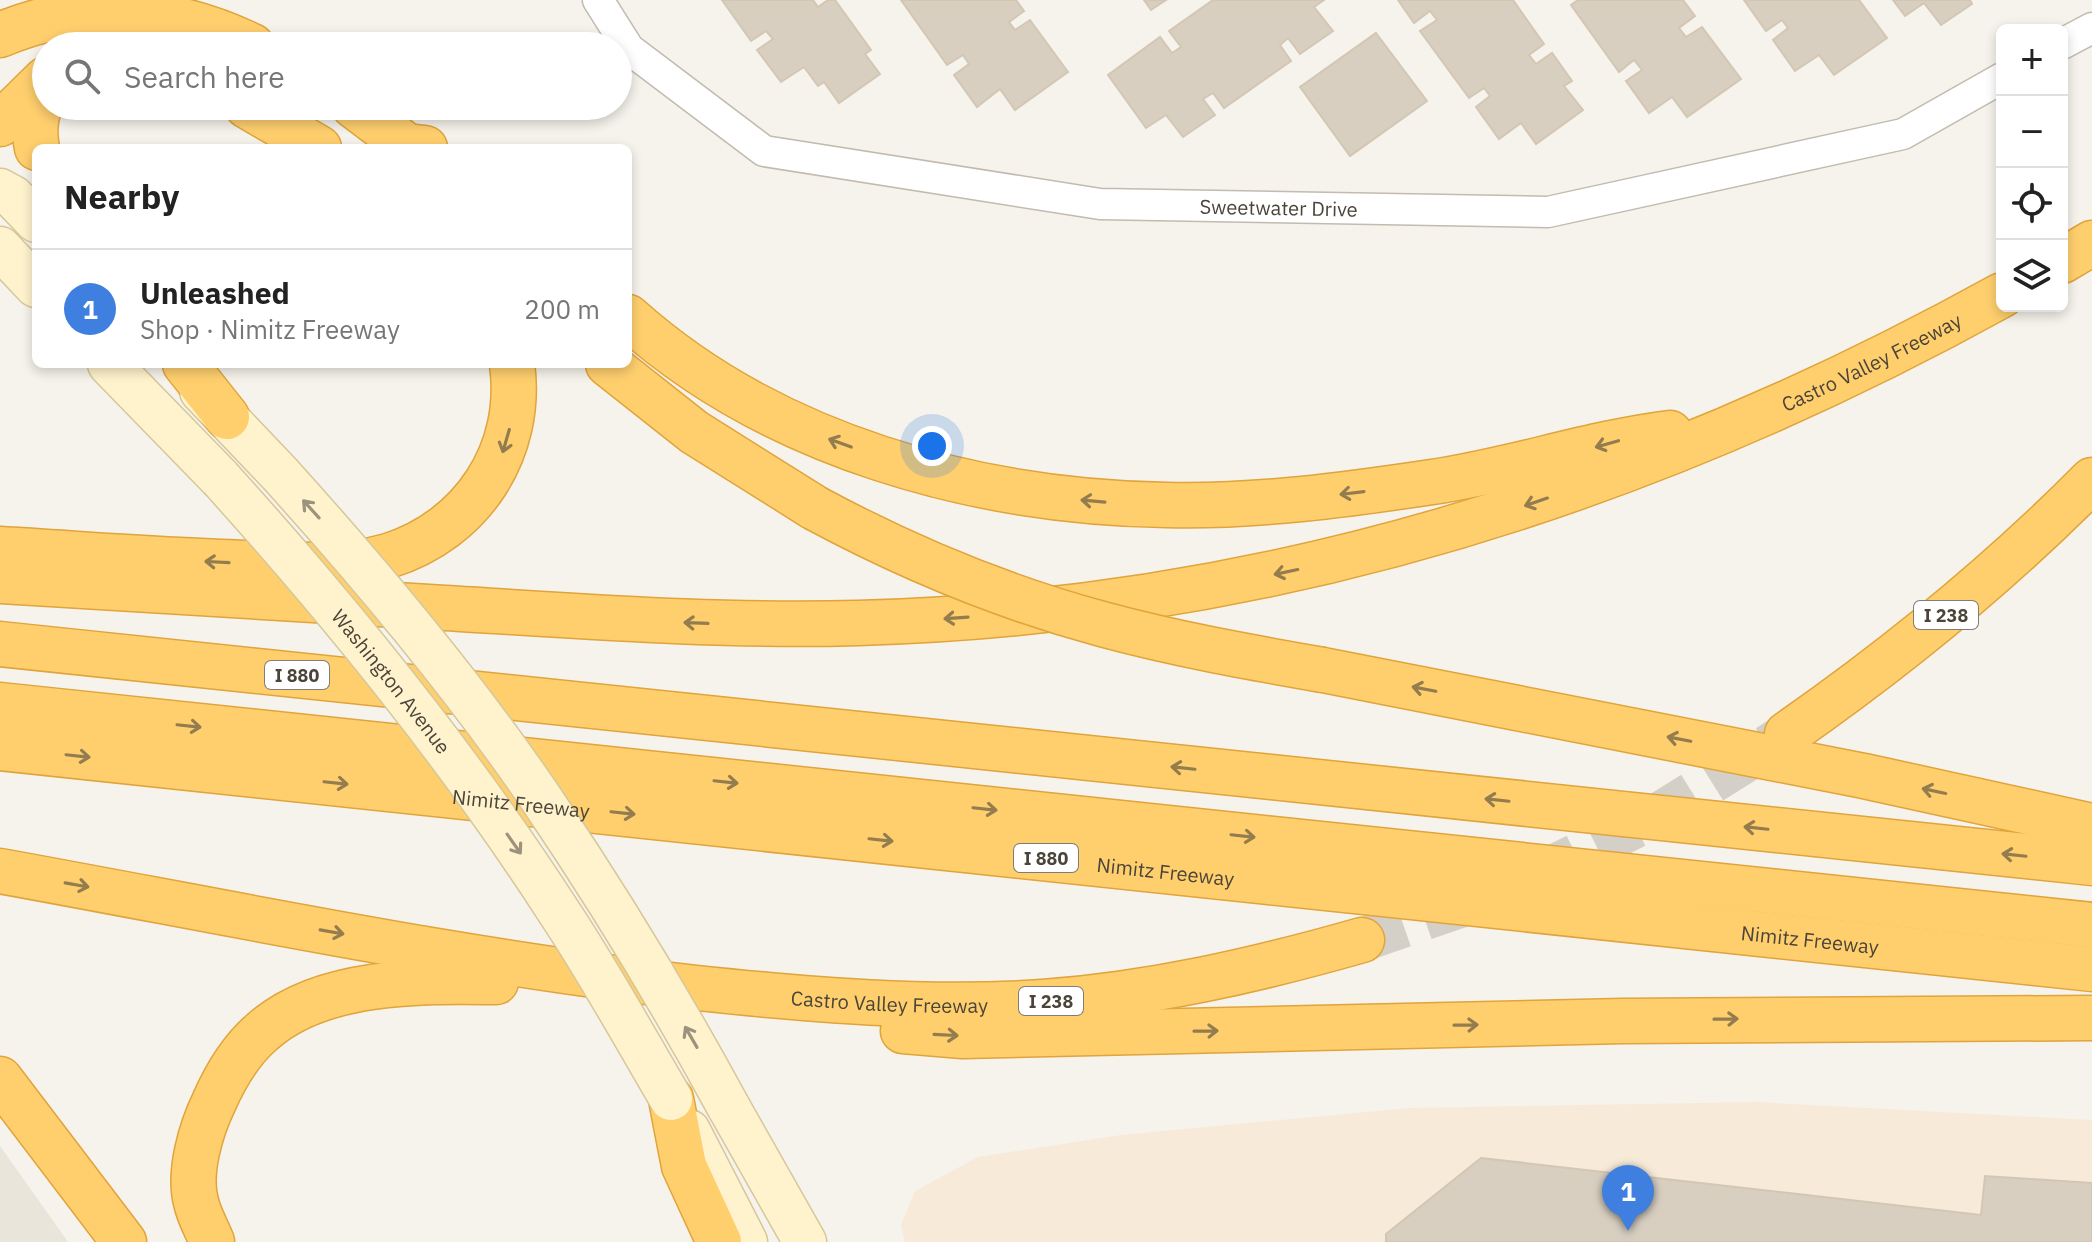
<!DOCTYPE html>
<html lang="en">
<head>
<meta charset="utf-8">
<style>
  body { margin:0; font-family:"IBM Plex Sans",sans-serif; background:#f2f2f2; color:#222 }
  .controls { position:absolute; right:24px; top:24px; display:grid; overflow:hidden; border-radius:12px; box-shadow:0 4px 12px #0003 }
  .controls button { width:72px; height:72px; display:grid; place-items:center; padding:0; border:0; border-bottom:2px solid #e0e0e0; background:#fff; color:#222; font:40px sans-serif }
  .you { position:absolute; left:932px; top:446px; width:28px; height:28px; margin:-20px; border:6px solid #fff; border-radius:50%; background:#1a73e8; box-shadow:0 0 0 12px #1a73e833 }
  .badge { display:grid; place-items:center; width:52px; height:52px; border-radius:50%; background:#fc3f1d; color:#fff; font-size:26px; font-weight:700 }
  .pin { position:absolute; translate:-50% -66px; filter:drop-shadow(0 2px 4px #0008) }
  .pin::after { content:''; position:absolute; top:42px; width:28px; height:24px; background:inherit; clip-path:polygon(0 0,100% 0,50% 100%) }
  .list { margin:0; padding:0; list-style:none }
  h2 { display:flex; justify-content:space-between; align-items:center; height:104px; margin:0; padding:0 32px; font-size:34px }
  h2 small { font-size:26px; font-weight:400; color:#767676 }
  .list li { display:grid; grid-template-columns:52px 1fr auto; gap:24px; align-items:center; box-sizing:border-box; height:120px; padding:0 32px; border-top:2px solid #e0e0e0 }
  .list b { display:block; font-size:30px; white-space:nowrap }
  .list p { margin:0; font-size:26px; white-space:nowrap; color:#767676 }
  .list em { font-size:26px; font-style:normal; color:#767676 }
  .icon { flex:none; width:44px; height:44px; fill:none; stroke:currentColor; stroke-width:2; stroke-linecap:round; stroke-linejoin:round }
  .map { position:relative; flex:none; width:2092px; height:1242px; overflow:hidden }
  .search { position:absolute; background:#fff; box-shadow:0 4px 12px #0003; left:32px; top:32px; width:600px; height:88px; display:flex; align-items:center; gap:20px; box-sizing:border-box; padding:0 28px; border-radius:44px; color:#767676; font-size:30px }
  .panel { position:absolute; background:#fff; box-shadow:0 4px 12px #0003; left:32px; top:144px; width:600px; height:224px; border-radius:12px }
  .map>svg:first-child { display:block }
  .residential { fill:#eae5da }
  .commercial { fill:#f7ead8 }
  .building { fill:#d8cfc1; stroke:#d3c7b4; stroke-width:2 }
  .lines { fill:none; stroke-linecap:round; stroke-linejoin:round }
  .motorway-tunnel { stroke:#d4d0c8; stroke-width:44; stroke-dasharray:44 22; stroke-linecap:butt }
  .minor-casing { stroke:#c2bbae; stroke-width:33 }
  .secondary-casing { stroke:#d6c79b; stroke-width:45 }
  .motorway-casing { stroke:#e0a43c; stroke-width:47 }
  .minor { stroke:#fff; stroke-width:30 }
  .secondary { stroke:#fff3cd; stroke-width:42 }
  .motorway { stroke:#ffcf6e; stroke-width:44 }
  .secondary-bridge-casing { stroke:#d6c79b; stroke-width:45; stroke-linecap:butt }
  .motorway-bridge-casing { stroke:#e0a43c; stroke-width:47; stroke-linecap:butt }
  .secondary-bridge { stroke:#fff3cd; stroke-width:42 }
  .motorway-bridge { stroke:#ffcf6e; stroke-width:44 }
  .oneway { stroke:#937c4e }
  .oneway2 { stroke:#9c937c }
  .labels { text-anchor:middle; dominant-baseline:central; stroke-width:8; stroke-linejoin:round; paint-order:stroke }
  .shield { fill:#fff; stroke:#817c74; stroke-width:2 }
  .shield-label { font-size:18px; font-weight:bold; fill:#4b4439 }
  .street-label { font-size:20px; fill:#4b4439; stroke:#fff }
</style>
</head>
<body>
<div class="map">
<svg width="2092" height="1242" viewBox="0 0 2092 1242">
  <rect width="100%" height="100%" fill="#f6f3ec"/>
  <polygon class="residential" points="0,1146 68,1242 0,1242"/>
  <polygon class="commercial" points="1756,1102 2092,1120 2092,1242 905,1242 901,1225 915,1191 978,1157 1121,1135 1409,1108"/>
  <g class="building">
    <polygon points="722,0 813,0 818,7 828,0 835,0 871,50 865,54 880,74 839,103 824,82 818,86 804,67 781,82 757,50 773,39 766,31 751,41"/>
    <polygon points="901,0 1016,0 1024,11 1009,22 1015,30 1030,20 1068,72 1015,110 1000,89 977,107 954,75 969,64 963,55 947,65"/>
    <polygon points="1144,0 1166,0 1151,10"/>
    <polygon points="1213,0 1324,0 1314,7 1333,31 1300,54 1288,38 1280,45 1291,61 1224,108 1213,93 1203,99 1215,115 1183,137 1166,115 1146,128 1108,75 1160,37 1172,53 1181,47 1169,31"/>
    <polygon points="1398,0 1513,0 1544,44 1529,55 1536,64 1552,53 1572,81 1564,86 1583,110 1536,144 1521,123 1499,139 1476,107 1490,96 1484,88 1469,98 1420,31 1437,20 1430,11 1414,23"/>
    <polygon points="1578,0 1683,0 1695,16 1679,28 1686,37 1702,27 1741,79 1687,117 1672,97 1649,113 1626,81 1642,70 1634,60 1619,72 1571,5"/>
    <polygon points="1744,0 1859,0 1887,38 1834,75 1819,55 1795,71 1773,40 1788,28 1782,20 1766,31"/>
    <polygon points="1893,0 1970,0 1972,4 1941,25 1924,3 1905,16"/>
    <polygon points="1376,33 1427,101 1350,156 1300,87"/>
    <polygon points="1481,1158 1981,1215 1985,1176 2092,1183 2092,1242 1386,1242 1386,1234"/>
  </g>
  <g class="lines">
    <g class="motorway-tunnel">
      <polyline points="1537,875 1660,814 1780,739"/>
      <polyline points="1362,940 1477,900"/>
    </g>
    <defs>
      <g id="minor">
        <path id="s1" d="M 598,0 L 629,49 L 764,151 L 1100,204 L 1548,212 L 1903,134 L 2002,78"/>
        <polyline points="2062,44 2092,28"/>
      </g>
      <g id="secondary">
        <polyline points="0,190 13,197 36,221"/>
        <polyline points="0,248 36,286"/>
        <polyline points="109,364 220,478"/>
        <polyline points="201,391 280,474"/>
        <polyline points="728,1106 805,1242"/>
        <polyline points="689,1131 746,1242"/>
      </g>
      <g id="motorway">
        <path d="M 0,35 C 82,0 169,6 252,46"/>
        <polyline points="247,106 319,148"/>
        <polyline points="354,106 407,146 425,148"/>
        <polyline points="0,124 46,79"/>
        <path d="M 37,148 C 33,130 36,109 46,94"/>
        <polyline points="2062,261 2092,243"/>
        <path d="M 628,317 C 772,446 976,502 1167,505 C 1256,507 1345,495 1432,482 C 1513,470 1590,443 1670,433"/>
        <polyline points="185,364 227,417"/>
        <polyline points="608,364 694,432 815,508"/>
        <path d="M 0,549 C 85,554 170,561 255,563 C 298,565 346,568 388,556 C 472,530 524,451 512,364"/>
        <path id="s2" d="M 0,581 C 148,589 296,598 445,608 C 582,616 720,627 858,623 C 1266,612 1646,492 2002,295"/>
        <polyline points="0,644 2092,863"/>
        <polyline points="1323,670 1864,776 2092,826"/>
        <polyline points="0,705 2092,925"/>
        <path d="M 1787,734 C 1896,658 1998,575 2092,480"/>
        <path id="s3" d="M 0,748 L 2092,969"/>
        <path id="s4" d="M 0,871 C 232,913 463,962 697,988 C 812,1000 928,1010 1043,1002 C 1152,994 1257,970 1362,940"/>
        <polyline points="903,1031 963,1036 1623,1021 2092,1018"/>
        <polyline points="0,1079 124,1242"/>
        <polyline points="671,1099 684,1166 719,1242"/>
        <path d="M 212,1242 C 207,1229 199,1216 196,1202 C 188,1172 201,1129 214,1102 C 225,1077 241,1050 262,1032 C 321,979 422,981 496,982"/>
      </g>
    </defs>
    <use href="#minor" class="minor-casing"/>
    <use href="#secondary" class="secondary-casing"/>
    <use href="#motorway" class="motorway-casing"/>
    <use href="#minor" class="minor"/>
    <use href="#secondary" class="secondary"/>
    <use href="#motorway" class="motorway"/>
    <defs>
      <g id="secondary-bridge">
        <path d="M 280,474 C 373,577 464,685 542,800 C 609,899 671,1001 728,1106"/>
        <path id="s5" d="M 220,478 C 343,614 459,757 559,912 C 599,972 634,1036 671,1099"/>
      </g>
      <path id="motorway-bridge" d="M 815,508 C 906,557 1002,597 1102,624 C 1175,644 1249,657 1323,670"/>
    </defs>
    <use href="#secondary-bridge" class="secondary-bridge-casing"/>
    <use href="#motorway-bridge" class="motorway-bridge-casing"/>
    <use href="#secondary-bridge" class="secondary-bridge"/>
    <use href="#motorway-bridge" class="motorway-bridge"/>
  </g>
  <defs><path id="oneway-shaft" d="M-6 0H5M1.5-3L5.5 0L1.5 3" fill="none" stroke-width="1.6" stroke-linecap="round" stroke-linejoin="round" transform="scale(2)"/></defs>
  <g class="oneway">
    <use href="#oneway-shaft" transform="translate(506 441) rotate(106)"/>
    <use href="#oneway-shaft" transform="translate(840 443) rotate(-160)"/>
    <use href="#oneway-shaft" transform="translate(1607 444) rotate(164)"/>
    <use href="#oneway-shaft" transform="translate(1352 493) rotate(173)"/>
    <use href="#oneway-shaft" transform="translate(1093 501) rotate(-175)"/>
    <use href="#oneway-shaft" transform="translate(1536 502) rotate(161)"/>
    <use href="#oneway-shaft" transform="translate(217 562) rotate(-177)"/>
    <use href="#oneway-shaft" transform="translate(1286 572) rotate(168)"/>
    <use href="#oneway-shaft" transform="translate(956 618) rotate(176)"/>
    <use href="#oneway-shaft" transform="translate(696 623) rotate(-178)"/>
    <use href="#oneway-shaft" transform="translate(1424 689) rotate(-169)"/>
    <use href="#oneway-shaft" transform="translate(189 726) rotate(6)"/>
    <use href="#oneway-shaft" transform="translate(1679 739) rotate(-169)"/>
    <use href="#oneway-shaft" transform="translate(78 756) rotate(6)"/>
    <use href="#oneway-shaft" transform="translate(1183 768) rotate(-174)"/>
    <use href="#oneway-shaft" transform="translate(726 782) rotate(6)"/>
    <use href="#oneway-shaft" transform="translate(336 783) rotate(6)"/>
    <use href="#oneway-shaft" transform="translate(1934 791) rotate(-168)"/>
    <use href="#oneway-shaft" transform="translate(1497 800) rotate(-174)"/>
    <use href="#oneway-shaft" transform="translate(985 809) rotate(6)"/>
    <use href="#oneway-shaft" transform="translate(623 813) rotate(6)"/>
    <use href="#oneway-shaft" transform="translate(1756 828) rotate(-174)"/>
    <use href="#oneway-shaft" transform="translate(1243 836) rotate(6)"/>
    <use href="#oneway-shaft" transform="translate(881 840) rotate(6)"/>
    <use href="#oneway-shaft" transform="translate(2014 855) rotate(-174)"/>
    <use href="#oneway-shaft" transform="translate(77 885) rotate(10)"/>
    <use href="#oneway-shaft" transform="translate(332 932) rotate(10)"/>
    <use href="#oneway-shaft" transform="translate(1726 1019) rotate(-1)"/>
    <use href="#oneway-shaft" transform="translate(1466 1025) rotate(-1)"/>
    <use href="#oneway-shaft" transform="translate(1206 1031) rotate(-1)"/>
    <use href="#oneway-shaft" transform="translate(946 1035) rotate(3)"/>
  </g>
  <g class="oneway2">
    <use href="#oneway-shaft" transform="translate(311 509) rotate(-132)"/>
    <use href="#oneway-shaft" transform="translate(514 844) rotate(55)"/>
    <use href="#oneway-shaft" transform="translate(691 1037) rotate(-120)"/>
  </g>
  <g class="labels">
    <g class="shield">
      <rect x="1914" y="601" width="64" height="28" rx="6"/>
      <rect x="265" y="661" width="64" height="28" rx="6"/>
      <rect x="1014" y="844" width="64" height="28" rx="6"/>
      <rect x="1019" y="987" width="64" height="28" rx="6"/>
    </g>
    <g class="shield-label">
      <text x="1946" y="615">I 238</text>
      <text x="297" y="675">I 880</text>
      <text x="1046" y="858">I 880</text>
      <text x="1051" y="1001">I 238</text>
    </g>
    <g class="street-label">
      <text stroke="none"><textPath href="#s1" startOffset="746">Sweetwater Drive</textPath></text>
      <text stroke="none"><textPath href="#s2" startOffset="1914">Castro Valley Freeway</textPath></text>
      <text stroke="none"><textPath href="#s5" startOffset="266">Washington Avenue</textPath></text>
      <text stroke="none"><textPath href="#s3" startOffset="524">Nimitz Freeway</textPath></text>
      <text stroke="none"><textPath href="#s3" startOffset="1172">Nimitz Freeway</textPath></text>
      <text stroke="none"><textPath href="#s3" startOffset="1820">Nimitz Freeway</textPath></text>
      <text stroke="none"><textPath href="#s4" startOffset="900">Castro Valley Freeway</textPath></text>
    </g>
  </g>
</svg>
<div class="controls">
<button>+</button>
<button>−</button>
<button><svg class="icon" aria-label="locate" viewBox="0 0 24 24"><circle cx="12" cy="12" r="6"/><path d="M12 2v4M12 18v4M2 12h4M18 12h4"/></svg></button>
<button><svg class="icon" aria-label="layers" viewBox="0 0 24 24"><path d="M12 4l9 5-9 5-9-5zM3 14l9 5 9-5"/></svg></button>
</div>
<div class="you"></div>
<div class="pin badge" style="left:1628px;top:1231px;background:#3f7fe0">1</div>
<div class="search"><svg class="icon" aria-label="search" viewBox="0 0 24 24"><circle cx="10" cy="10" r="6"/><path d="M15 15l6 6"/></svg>Search here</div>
<section class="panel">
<h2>Nearby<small></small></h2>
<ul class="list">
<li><span class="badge" style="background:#3f7fe0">1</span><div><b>Unleashed</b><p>Shop · Nimitz Freeway</p></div><em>200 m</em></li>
</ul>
</section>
</div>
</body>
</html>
